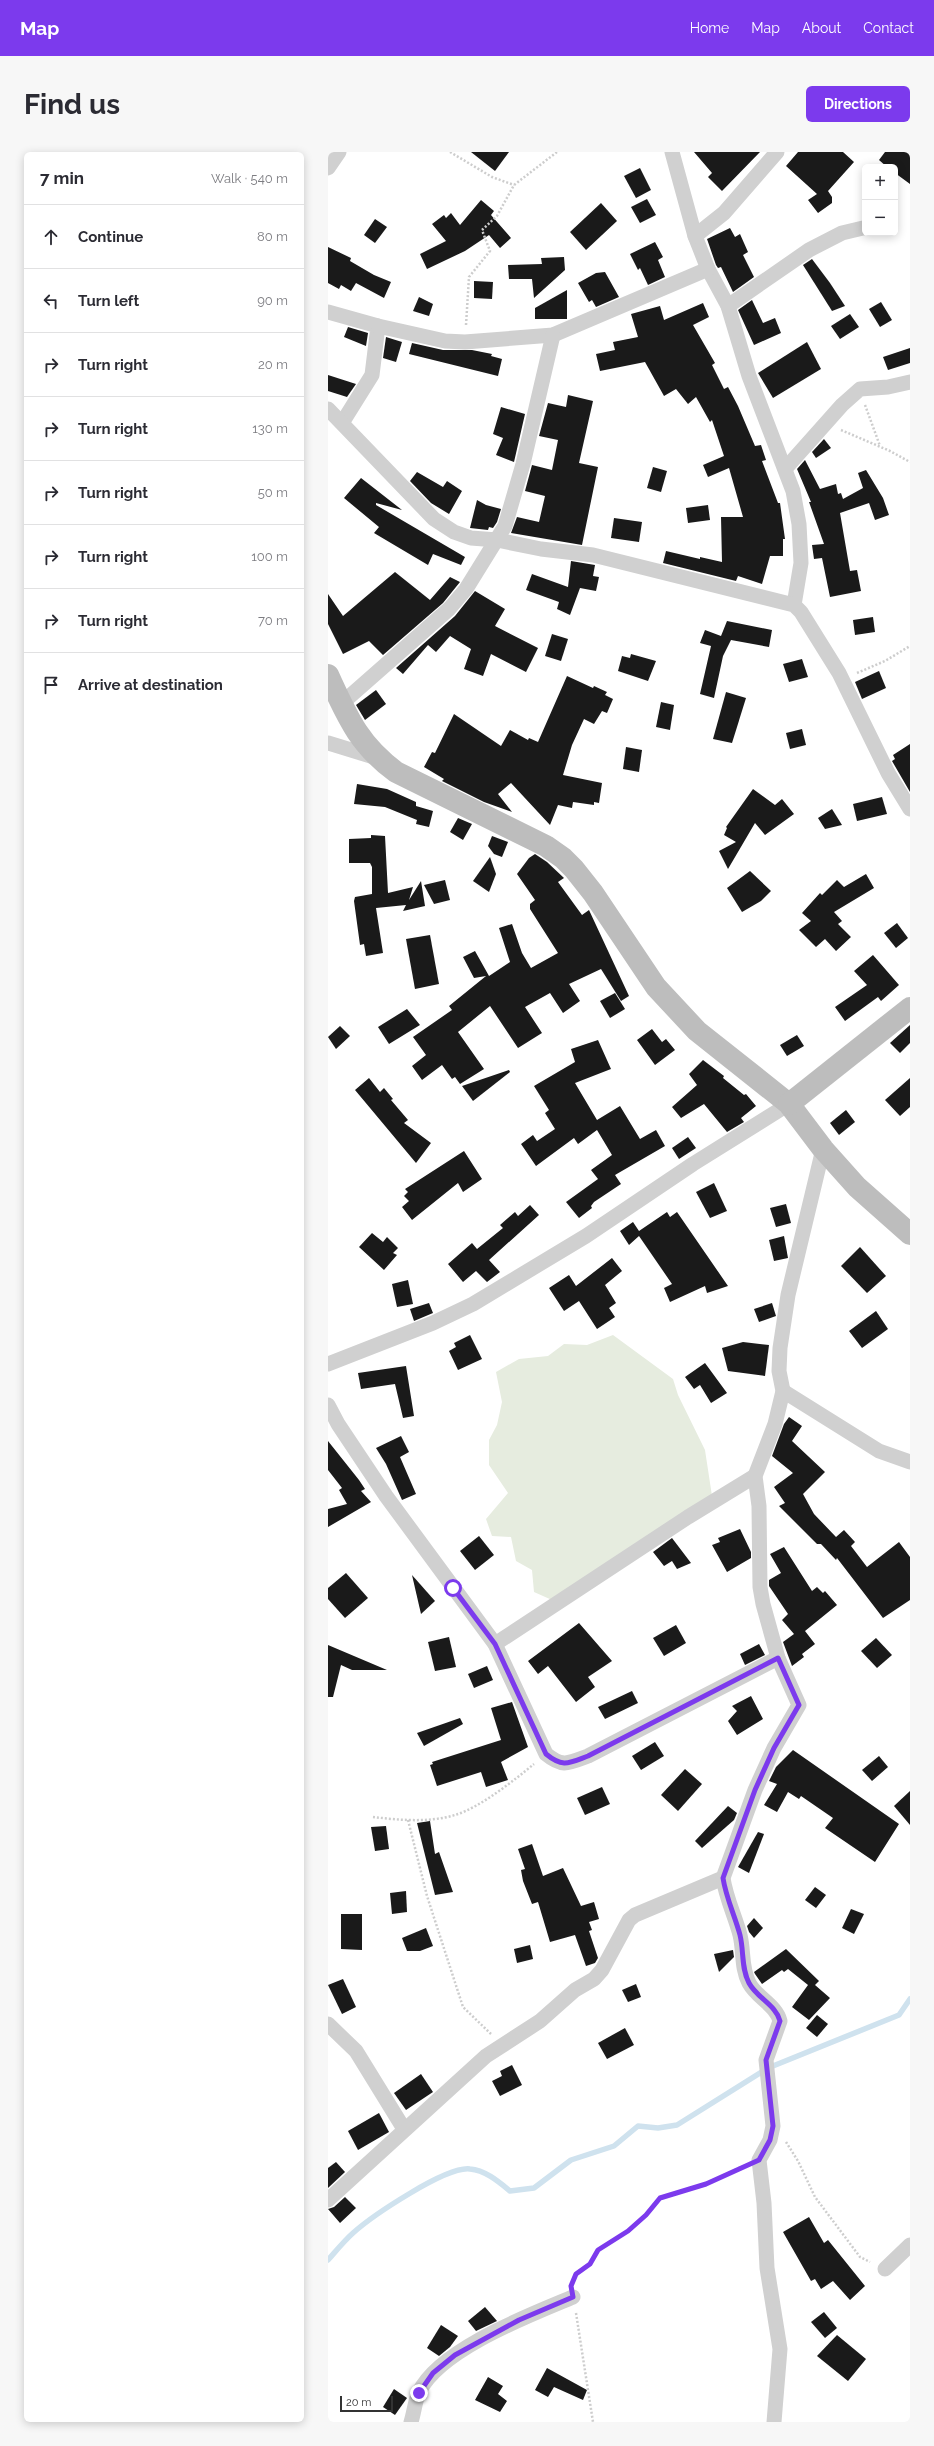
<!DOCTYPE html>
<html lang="en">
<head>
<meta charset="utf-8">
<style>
  body { margin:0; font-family:Raleway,sans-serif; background:#f7f7f7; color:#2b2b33 }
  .controls { position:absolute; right:12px; top:12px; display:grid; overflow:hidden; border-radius:6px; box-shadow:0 2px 10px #0003 }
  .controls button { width:36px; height:36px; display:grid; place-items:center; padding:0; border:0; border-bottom:1px solid #e1e1e2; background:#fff; color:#2b2b33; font:20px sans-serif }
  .scale { position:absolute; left:12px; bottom:10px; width:53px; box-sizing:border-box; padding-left:4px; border:2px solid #333; border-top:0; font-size:11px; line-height:14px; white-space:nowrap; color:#333; -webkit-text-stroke:3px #fff; paint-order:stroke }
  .stop { position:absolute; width:12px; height:12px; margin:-9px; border:3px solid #7c3aed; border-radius:50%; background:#fff }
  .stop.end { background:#7c3aed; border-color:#fff; box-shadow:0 1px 4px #0008 }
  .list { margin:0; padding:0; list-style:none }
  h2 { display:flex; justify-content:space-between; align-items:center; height:52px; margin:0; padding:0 16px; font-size:17px }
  h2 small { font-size:13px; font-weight:400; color:#7c7c81 }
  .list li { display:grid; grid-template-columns:26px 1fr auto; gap:12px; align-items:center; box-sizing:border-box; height:64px; padding:0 16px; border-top:1px solid #e1e1e2 }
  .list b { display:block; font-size:15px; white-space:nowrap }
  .list em { font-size:13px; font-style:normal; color:#7c7c81 }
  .icon { flex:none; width:22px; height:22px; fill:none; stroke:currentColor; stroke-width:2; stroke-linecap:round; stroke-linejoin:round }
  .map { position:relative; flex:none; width:582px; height:2270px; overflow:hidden; border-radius:6px }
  header { display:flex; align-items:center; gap:24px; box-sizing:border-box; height:56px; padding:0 20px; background:#7c3aed; color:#fff }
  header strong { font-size:19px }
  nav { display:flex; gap:22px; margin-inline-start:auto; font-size:14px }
  .intro { display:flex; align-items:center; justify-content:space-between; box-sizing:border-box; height:96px; padding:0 24px }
  h1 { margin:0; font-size:28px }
  .button { padding:10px 18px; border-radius:6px; background:#7c3aed; color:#fff; font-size:14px; font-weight:700 }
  main { display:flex; gap:24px; padding:0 24px }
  aside { flex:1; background:#fff; border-radius:6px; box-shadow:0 2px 10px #0003 }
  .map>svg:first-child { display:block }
  .green { fill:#e6ecdf }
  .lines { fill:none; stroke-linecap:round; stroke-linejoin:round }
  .stream { stroke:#cfe2ee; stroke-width:5.5 }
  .building { fill:#1a1a1a }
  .path { stroke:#cdcdcd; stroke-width:2.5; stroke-dasharray:2 2; stroke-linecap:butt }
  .street { stroke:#d0d0d0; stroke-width:15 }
  .secondary { stroke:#bdbdbd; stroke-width:22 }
  .route { stroke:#7c3aed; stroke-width:5 }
</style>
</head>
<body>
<header>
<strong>Map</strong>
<nav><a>Home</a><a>Map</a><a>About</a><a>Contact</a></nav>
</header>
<div class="intro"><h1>Find us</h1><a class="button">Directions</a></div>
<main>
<aside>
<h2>7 min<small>Walk · 540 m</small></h2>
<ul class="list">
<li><svg class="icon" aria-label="ahead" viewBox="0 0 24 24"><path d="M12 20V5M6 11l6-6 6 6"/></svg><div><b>Continue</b></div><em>80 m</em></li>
<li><svg class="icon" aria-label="left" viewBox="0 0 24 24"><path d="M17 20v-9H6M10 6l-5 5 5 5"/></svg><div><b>Turn left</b></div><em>90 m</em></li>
<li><svg class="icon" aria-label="right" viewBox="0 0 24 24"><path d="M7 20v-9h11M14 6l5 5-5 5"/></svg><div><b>Turn right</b></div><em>20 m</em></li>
<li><svg class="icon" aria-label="right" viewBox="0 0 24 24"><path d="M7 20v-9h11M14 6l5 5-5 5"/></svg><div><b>Turn right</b></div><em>130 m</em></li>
<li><svg class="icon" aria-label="right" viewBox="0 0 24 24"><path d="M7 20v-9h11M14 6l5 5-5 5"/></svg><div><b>Turn right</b></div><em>50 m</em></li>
<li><svg class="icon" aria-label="right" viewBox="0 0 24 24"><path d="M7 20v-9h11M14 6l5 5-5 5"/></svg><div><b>Turn right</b></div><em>100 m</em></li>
<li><svg class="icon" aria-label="right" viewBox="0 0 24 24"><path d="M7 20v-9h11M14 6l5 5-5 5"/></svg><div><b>Turn right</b></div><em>70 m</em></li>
<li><svg class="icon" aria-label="arrive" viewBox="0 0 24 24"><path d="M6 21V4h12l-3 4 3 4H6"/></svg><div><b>Arrive at destination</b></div></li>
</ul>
</aside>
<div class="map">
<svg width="582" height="2270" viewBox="0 0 582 2270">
  <rect width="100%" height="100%" fill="#fff"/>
  <polygon class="green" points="285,1183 345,1227 350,1243 377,1298 384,1344 224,1448 206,1440 204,1418 188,1409 183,1385 164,1384 158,1367 180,1341 161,1313 161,1288 169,1273 174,1250 168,1220 191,1207 220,1204 236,1192 259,1193"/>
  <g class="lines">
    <path class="stream" d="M 0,2108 C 8,2099 16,2089 25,2081 C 44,2064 118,2014 142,2017 C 157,2018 171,2030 182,2039 L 206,2036 L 243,2008 L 286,1994 L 310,1974 L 330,1976 L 349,1973 L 440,1916 L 571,1863 L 582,1847"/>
  </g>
  <g class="building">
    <polygon points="143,0 181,0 167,19"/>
    <polygon points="366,0 432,0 394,39 380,25 384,21"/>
    <polygon points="470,0 515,0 526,10 500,39 504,45 504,51 490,61 480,48 489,42 458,14"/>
    <polygon points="557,0 582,0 582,32 567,21 567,15 559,15 551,8"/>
    <polygon points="312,16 323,38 308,46 296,24"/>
    <polygon points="319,47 328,63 312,71 303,55"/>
    <polygon points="153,48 166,59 163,63 183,86 172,96 161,83 137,99 99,117 92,102 118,89 104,72 116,63 118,66 123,61 132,73"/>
    <polygon points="273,51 289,69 258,98 242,80"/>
    <polygon points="47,67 59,75 47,91 36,83"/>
    <polygon points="402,76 407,85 412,82 420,100 415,103 426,125 405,140 393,115 390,116 388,113 379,87"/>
    <polygon points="327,90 335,105 330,108 337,125 320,133 312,116 310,118 302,102"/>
    <polygon points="0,95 23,106 22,109 46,123 63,130 56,146 28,131 23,139 13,133 11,137 0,131"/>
    <polygon points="236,105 237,118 206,146 204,127 181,127 180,113 214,112 213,106"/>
    <polygon points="484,107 502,131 517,154 504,159 475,113"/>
    <polygon points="277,120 291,145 268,155 264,148 261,150 250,131 268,121"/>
    <polygon points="146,129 165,130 164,147 146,146"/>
    <polygon points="239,138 239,167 207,167 207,156"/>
    <polygon points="91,145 105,152 101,164 85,159"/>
    <polygon points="424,148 435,171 447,166 453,181 426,193 410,158"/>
    <polygon points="553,150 564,168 552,175 541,157"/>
    <polygon points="375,151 381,165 365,173 387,211 384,213 396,237 400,235 410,254 427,294 433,293 438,308 434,309 450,351 452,351 457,387 455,387 455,404 442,404 434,432 410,424 408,429 335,411 338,399 372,407 372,405 394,410 393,365 415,365 401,316 380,325 375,313 396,304 384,268 382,270 368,245 360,252 348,237 336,244 317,210 272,219 268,202 287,198 285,190 310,185 303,162 332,154 336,168"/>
    <polygon points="522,162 531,175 512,187 503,174"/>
    <polygon points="20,175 40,181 38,194 16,185"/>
    <polygon points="58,185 74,190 68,210 55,206"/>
    <polygon points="479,190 493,217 445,246 430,221"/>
    <polygon points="84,191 115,198 144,198 164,202 163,204 174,207 170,224 81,202"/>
    <polygon points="582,196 582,211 560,218 555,205"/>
    <polygon points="0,223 28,232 19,245 0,239"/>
    <polygon points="240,243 265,249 251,311 270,315 254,393 183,381 189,365 211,370 217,344 197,339 204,313 224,318 230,288 211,284 220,251 238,255"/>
    <polygon points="173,255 197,262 186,310 168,303 175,286 165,282"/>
    <polygon points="496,287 503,296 488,306 484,300"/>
    <polygon points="477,308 492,337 508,332 510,342 513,341 515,347 535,336 530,321 538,318 555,346 561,363 547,368 541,351 512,361 522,419 529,418 533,439 502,445 494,406 486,407 484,393 496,392 481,350 483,350 469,317"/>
    <polygon points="325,315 339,319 333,340 319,336"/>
    <polygon points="89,320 115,335 119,329 134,339 121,362 103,351 82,329"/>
    <polygon points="33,326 74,358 48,351 48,353 137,405 133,413 105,402 100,413 46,381 51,375 16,346"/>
    <polygon points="149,348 158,353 173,357 169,370 165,376 161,375 160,378 142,376"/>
    <polygon points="380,353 382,368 360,371 358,356"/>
    <polygon points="286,366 314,370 311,390 283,386"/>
    <polygon points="243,409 267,413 265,424 271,425 268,439 252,436 242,463 229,457 231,450 198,438 204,422 240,435"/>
    <polygon points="67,420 102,448 122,425 132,430 115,451 55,503 41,489 15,502 0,472 0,442 15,464"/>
    <polygon points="147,439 177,457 167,474 210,496 198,520 163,502 155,524 136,517 143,497 122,484 108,500 100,493 75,522 68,516 127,464"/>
    <polygon points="545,465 547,480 527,483 525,468"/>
    <polygon points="399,469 444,478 441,495 403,488 395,504 386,546 372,542 383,494 372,491 377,478 393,484"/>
    <polygon points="224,482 240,487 233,509 217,504"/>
    <polygon points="303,502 328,509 320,529 290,519 294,504 302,506"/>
    <polygon points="474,507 480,525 461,530 455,512"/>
    <polygon points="551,519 558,536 534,547 527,530"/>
    <polygon points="239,524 265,536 266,534 279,540 277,543 285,547 279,561 274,559 266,572 256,567 244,593 235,623 274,631 271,651 266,650 266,653 245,650 244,656 230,653 222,673 183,631 170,642 184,660 156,650 114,629 116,627 96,615 104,600 107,601 126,562 173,594 182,578 200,588 201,586 210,590"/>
    <polygon points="48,538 58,552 37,568 28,553"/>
    <polygon points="398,540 418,546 404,591 385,587"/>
    <polygon points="333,550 346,553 342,578 328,575"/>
    <polygon points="474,577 478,593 462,597 458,581"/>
    <polygon points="582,592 582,640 564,609 567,607 565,603"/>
    <polygon points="298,595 314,598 311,620 295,617"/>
    <polygon points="29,632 59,637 88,650 88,654 105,659 101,675 88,672 89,668 57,655 26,652"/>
    <polygon points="425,637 447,653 454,647 466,662 437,683 427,671 400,717 391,699 408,690 396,683 399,676 398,675"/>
    <polygon points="554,645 559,662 529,669 525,652"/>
    <polygon points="504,657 514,673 497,677 490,666"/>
    <polygon points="130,666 144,672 135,688 122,680"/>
    <polygon points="43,683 57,684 60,741 85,735 81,748 93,729 97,754 75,759 78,753 48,756 55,801 38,804 36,792 32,793 26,749 27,745 44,742 44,715 42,711 21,711 21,687 43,686"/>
    <polygon points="164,684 180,690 174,705 166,702 160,694"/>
    <polygon points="207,702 219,710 236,726 230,730 254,763 261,758 301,844 293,849 273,817 241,832 252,849 235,861 222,841 197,855 214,881 190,896 162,854 130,880 156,917 132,932 127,925 124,927 114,913 94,928 84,914 98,903 85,885 124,858 121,854 158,824 146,826 135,805 147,799 161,824 182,810 171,776 184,772 194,801 203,816 230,801 202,757 202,752 207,748 189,722 201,706"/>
    <polygon points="162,705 168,722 161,740 145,729"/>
    <polygon points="422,719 443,739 433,749 414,760 399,736"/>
    <polygon points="538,722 546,736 506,760 514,769 510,772 523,785 508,799 497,787 488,795 471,778 483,769 474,761 492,741 494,743 509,728 516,735"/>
    <polygon points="117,728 122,748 106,752 96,733"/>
    <polygon points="569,771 580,786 568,796 556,781"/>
    <polygon points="102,783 111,832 87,837 78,787"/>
    <polygon points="545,803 571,833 553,849 550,845 517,869 507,855 539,833 526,819"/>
    <polygon points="287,841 297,857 282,866 272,849"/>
    <polygon points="79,857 92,873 61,892 50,875"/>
    <polygon points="582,873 582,891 572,901 562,891"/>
    <polygon points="12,874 22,884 8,897 0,885"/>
    <polygon points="324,877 334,890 338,887 347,898 327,913 309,888"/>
    <polygon points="469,883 476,894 459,904 452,893"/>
    <polygon points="270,888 283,917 247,931 269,968 292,954 312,987 328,978 337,994 287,1023 293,1032 266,1050 263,1054 264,1056 251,1066 238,1050 270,1027 263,1018 284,1003 269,978 250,992 246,986 208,1014 193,992 205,983 209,989 227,977 217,961 221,958 206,934 247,910 243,897"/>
    <polygon points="375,908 396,924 395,926 416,943 418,942 428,954 413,966 416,970 399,980 376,952 353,966 344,955 369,933 361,922"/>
    <polygon points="181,918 182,920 145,949 134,934"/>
    <polygon points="41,926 52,940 56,936 65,947 63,948 80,968 76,971 103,991 88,1011 27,938"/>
    <polygon points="582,926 582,955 572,964 557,948"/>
    <polygon points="518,958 527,970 511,983 502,971"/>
    <polygon points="360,985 368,996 351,1007 344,996"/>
    <polygon points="136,999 154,1027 135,1040 130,1031 84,1068 74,1055 81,1049 76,1044 80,1040 77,1037"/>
    <polygon points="386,1031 399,1059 382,1066 368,1040"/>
    <polygon points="458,1052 463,1071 448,1075 442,1056"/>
    <polygon points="202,1053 211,1063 161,1108 172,1120 159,1130 148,1119 135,1130 120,1112 144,1091 149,1097 175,1076 172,1073 187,1060 190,1064"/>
    <polygon points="339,1060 342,1065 349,1060 400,1134 379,1141 377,1134 342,1150 336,1136 344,1132 311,1084 301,1093 292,1079 305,1070 311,1079"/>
    <polygon points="44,1081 55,1090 59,1085 70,1096 65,1101 69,1103 56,1118 31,1095"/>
    <polygon points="456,1084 460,1106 446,1109 441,1088"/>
    <polygon points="532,1095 558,1124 539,1141 513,1114"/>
    <polygon points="284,1106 294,1119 277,1133 288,1151 281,1156 287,1165 269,1177 251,1149 236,1159 221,1136 241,1123 248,1134"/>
    <polygon points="80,1128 85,1152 69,1155 64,1132"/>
    <polygon points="101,1151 105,1161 86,1169 82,1157"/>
    <polygon points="444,1151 448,1164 431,1170 426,1157"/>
    <polygon points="548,1159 560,1177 534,1196 521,1179"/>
    <polygon points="142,1183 154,1207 130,1218 121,1199 128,1195 126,1191"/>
    <polygon points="415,1190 441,1193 437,1224 400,1219 394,1196"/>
    <polygon points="377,1211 399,1241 383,1251 372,1233 366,1237 357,1225"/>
    <polygon points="78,1214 86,1264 75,1266 67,1232 33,1237 30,1221"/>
    <polygon points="461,1265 474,1274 464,1289 497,1320 475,1342 486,1362 508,1385 516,1378 527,1390 523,1394 539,1415 571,1390 582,1405 582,1448 555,1466 509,1406 508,1408 493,1392 489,1392 451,1354 457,1351 446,1335 465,1321 444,1304 456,1272"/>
    <polygon points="73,1284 81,1300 72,1305 88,1342 74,1348 58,1312 48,1296"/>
    <polygon points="0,1289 31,1328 37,1337 33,1339 43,1350 0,1375 0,1357 19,1352 11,1338 14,1336 0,1318"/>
    <polygon points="412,1377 423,1400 423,1406 399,1420 384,1393 392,1390 390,1386"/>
    <polygon points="151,1384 166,1403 147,1418 132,1399"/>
    <polygon points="344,1386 363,1411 349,1417 344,1409 336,1414 325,1400"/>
    <polygon points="456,1395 484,1439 489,1435 495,1441 497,1439 509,1453 477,1479 487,1492 474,1502 476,1505 464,1514 455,1490 466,1482 454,1468 460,1462 441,1434 441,1428 453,1421 442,1402"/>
    <polygon points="18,1421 40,1446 17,1466 0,1447 0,1436"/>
    <polygon points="84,1423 107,1449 93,1462"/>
    <polygon points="251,1471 284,1509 260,1525 267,1535 248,1550 220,1514 210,1522 200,1509"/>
    <polygon points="348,1473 358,1491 336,1504 325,1486"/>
    <polygon points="121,1485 128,1515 107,1519 100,1490"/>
    <polygon points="548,1486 564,1503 549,1516 533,1499"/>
    <polygon points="431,1492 437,1503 417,1513 412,1502"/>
    <polygon points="0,1493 59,1518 24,1518 13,1513 5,1545 0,1545"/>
    <polygon points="159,1514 165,1528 146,1536 140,1522"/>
    <polygon points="304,1539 310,1551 277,1567 270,1555"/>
    <polygon points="423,1544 435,1567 409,1583 400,1569 409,1559 404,1554"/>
    <polygon points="184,1550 200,1595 173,1610 180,1628 158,1635 153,1620 109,1634 102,1613 105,1612 104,1610 173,1588 163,1556"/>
    <polygon points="132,1566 135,1572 96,1594 89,1581"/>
    <polygon points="327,1590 336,1604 313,1618 304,1604"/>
    <polygon points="465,1598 571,1672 547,1710 497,1676 505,1666 473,1644 471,1647 460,1640 449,1660 436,1653 449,1632 441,1629 448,1615"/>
    <polygon points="551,1604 560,1615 544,1629 534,1618"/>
    <polygon points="357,1617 374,1632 350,1659 333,1643"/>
    <polygon points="274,1635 282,1652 257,1663 249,1646"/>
    <polygon points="582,1639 582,1673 566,1654"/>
    <polygon points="400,1654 409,1661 406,1668 374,1696 367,1689"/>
    <polygon points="102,1669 107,1702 111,1700 125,1740 107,1743 89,1671"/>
    <polygon points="58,1674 61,1697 47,1699 43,1675"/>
    <polygon points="430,1680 436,1682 421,1721 410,1715"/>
    <polygon points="204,1692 215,1724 235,1716 253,1754 266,1750 271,1767 261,1770 264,1778 261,1779 270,1806 267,1811 258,1814 247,1783 222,1790 210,1750 204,1752 195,1729 193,1718 197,1717 190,1697"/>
    <polygon points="487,1735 498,1743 488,1756 477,1748"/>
    <polygon points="78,1739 79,1760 64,1762 62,1741"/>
    <polygon points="523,1757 536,1762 526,1782 514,1776"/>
    <polygon points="13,1762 34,1762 34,1798 13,1797"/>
    <polygon points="426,1766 435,1776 426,1786 421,1780 419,1774"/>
    <polygon points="98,1776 105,1794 92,1799 79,1799 74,1786"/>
    <polygon points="202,1793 205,1807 189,1811 186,1797"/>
    <polygon points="458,1797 491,1829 487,1833 502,1846 481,1868 464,1855 480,1833 460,1817 456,1820 454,1818 434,1832 427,1822 426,1820"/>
    <polygon points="405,1798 406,1805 391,1820 386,1802"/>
    <polygon points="15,1827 28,1855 14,1862 0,1833"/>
    <polygon points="308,1832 313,1845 300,1850 294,1838"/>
    <polygon points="489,1863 500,1872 489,1885 478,1876"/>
    <polygon points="297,1876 306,1893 279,1907 270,1891"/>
    <polygon points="184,1913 194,1933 172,1944 164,1929 174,1924 172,1919"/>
    <polygon points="93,1922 105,1940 78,1958 66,1941"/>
    <polygon points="51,1961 61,1980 30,1998 20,1979"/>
    <polygon points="8,2010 17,2020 0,2036 0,2016"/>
    <polygon points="17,2045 28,2056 12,2071 0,2057 6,2055"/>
    <polygon points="481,2065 496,2091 500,2088 537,2134 522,2148 505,2129 493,2137 487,2127 483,2129 455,2080"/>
    <polygon points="157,2155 169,2169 148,2179 140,2169"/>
    <polygon points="496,2160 509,2176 497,2186 483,2170"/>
    <polygon points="113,2173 130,2184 122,2195 111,2204 99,2196"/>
    <polygon points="509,2183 538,2207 520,2229 489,2204"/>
    <polygon points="219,2216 259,2238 255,2248 226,2235 220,2245 207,2238"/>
    <polygon points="160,2225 175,2234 170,2242 179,2249 172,2260 147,2248"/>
    <polygon points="66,2237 79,2246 67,2263 55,2255"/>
  </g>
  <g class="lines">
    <g class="path">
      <polyline points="122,0 164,25 186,33"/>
      <polyline points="138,173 141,125 162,99 154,78 169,64 186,33 229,0"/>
      <polyline points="537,253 552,294"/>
      <polyline points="513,278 562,299 582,310"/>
      <polyline points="529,521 557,509 582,494"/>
      <path d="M 45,1665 C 71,1668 101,1671 127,1663 C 153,1655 185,1629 206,1612"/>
      <polyline points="80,1668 99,1744 135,1855 163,1882"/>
      <polyline points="458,1990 470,2009 487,2045 532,2105 542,2110"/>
      <polyline points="244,2130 248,2122 262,2112 270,2098 300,2079 318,2063 332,2046 378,2032 415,2014"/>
      <polyline points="248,2161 265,2270"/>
    </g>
    <g class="street">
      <polyline points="344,0 367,84 380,117 400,154 421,224 465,339 471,372 473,411 466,453"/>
      <polyline points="0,16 11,0"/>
      <polyline points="367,84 396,61 449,0"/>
      <polyline points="400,154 481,98 514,81 535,76"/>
      <polyline points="0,160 50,174 44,223 14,271"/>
      <polyline points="50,174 117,189 137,190 225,183 380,117"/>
      <polyline points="0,257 106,367 126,380 143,386 169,388 213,397 265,403 466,453 473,460 511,521 560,621 582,657"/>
      <polyline points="457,317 514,253 532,237 560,235 582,230"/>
      <polyline points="13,552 121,457 138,437 177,374 195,312 225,183"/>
      <polyline points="0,591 49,606"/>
      <polyline points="0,1212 105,1171 145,1152 258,1084 365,1012 461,952"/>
      <polyline points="455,1239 551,1299 582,1310"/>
      <path d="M 0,1253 L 10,1272 L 58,1344 L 167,1492 L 218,1602 C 235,1616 241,1611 260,1604 L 450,1506"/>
      <polyline points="167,1492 360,1365 427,1324"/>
      <polyline points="0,1872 28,1899 76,1977"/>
      <polyline points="0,2048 158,1904 212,1869 247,1838 266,1827 274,1818 301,1768 307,1763 395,1726"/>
      <polyline points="557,2117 582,2093"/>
      <path d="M 83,2270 C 86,2261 87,2249 91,2240 C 112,2197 202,2163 245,2145"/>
      <path d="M 446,2270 L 452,2197 L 439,2116 L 436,2051 L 431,2008 L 442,1988 L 445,1974 L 438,1908 L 452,1869 C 448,1853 429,1846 421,1831 C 413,1816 416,1799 412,1783 C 407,1764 398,1746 395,1726 L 427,1638 L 446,1596 L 471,1553 L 450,1506 L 435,1452 L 432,1435 L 431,1354 L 427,1324 L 447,1272 L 455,1239 L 451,1219 L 452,1196 L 460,1143 L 495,997"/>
    </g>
    <g class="secondary">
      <path d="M 0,523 C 19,564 30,592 68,620 L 218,694 L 235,706 L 246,717 L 265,741 L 328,835 L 369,879 L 461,952 L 495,997 L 529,1035 L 582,1082"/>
      <polyline points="461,952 582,856"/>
    </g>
  </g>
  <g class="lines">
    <path class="route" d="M 91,2241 L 105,2221 L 127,2203 L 191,2168 L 245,2145 L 243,2134 L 248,2122 L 262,2112 L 270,2098 L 300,2079 L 318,2063 L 332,2046 L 378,2032 L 431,2008 L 442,1988 L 445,1974 L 438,1908 L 452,1869 C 448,1853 429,1846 421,1831 C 413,1816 416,1799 412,1783 C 407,1764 398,1746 395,1726 L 427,1638 L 446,1596 L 471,1553 L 450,1506 L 260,1604 C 241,1611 235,1616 218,1602 L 167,1492 L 125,1436"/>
  </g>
</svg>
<div class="controls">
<button>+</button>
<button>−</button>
</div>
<div class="scale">20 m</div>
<div class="stop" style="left:125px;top:1436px"></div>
<div class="stop end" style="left:91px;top:2241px"></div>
</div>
</main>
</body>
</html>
